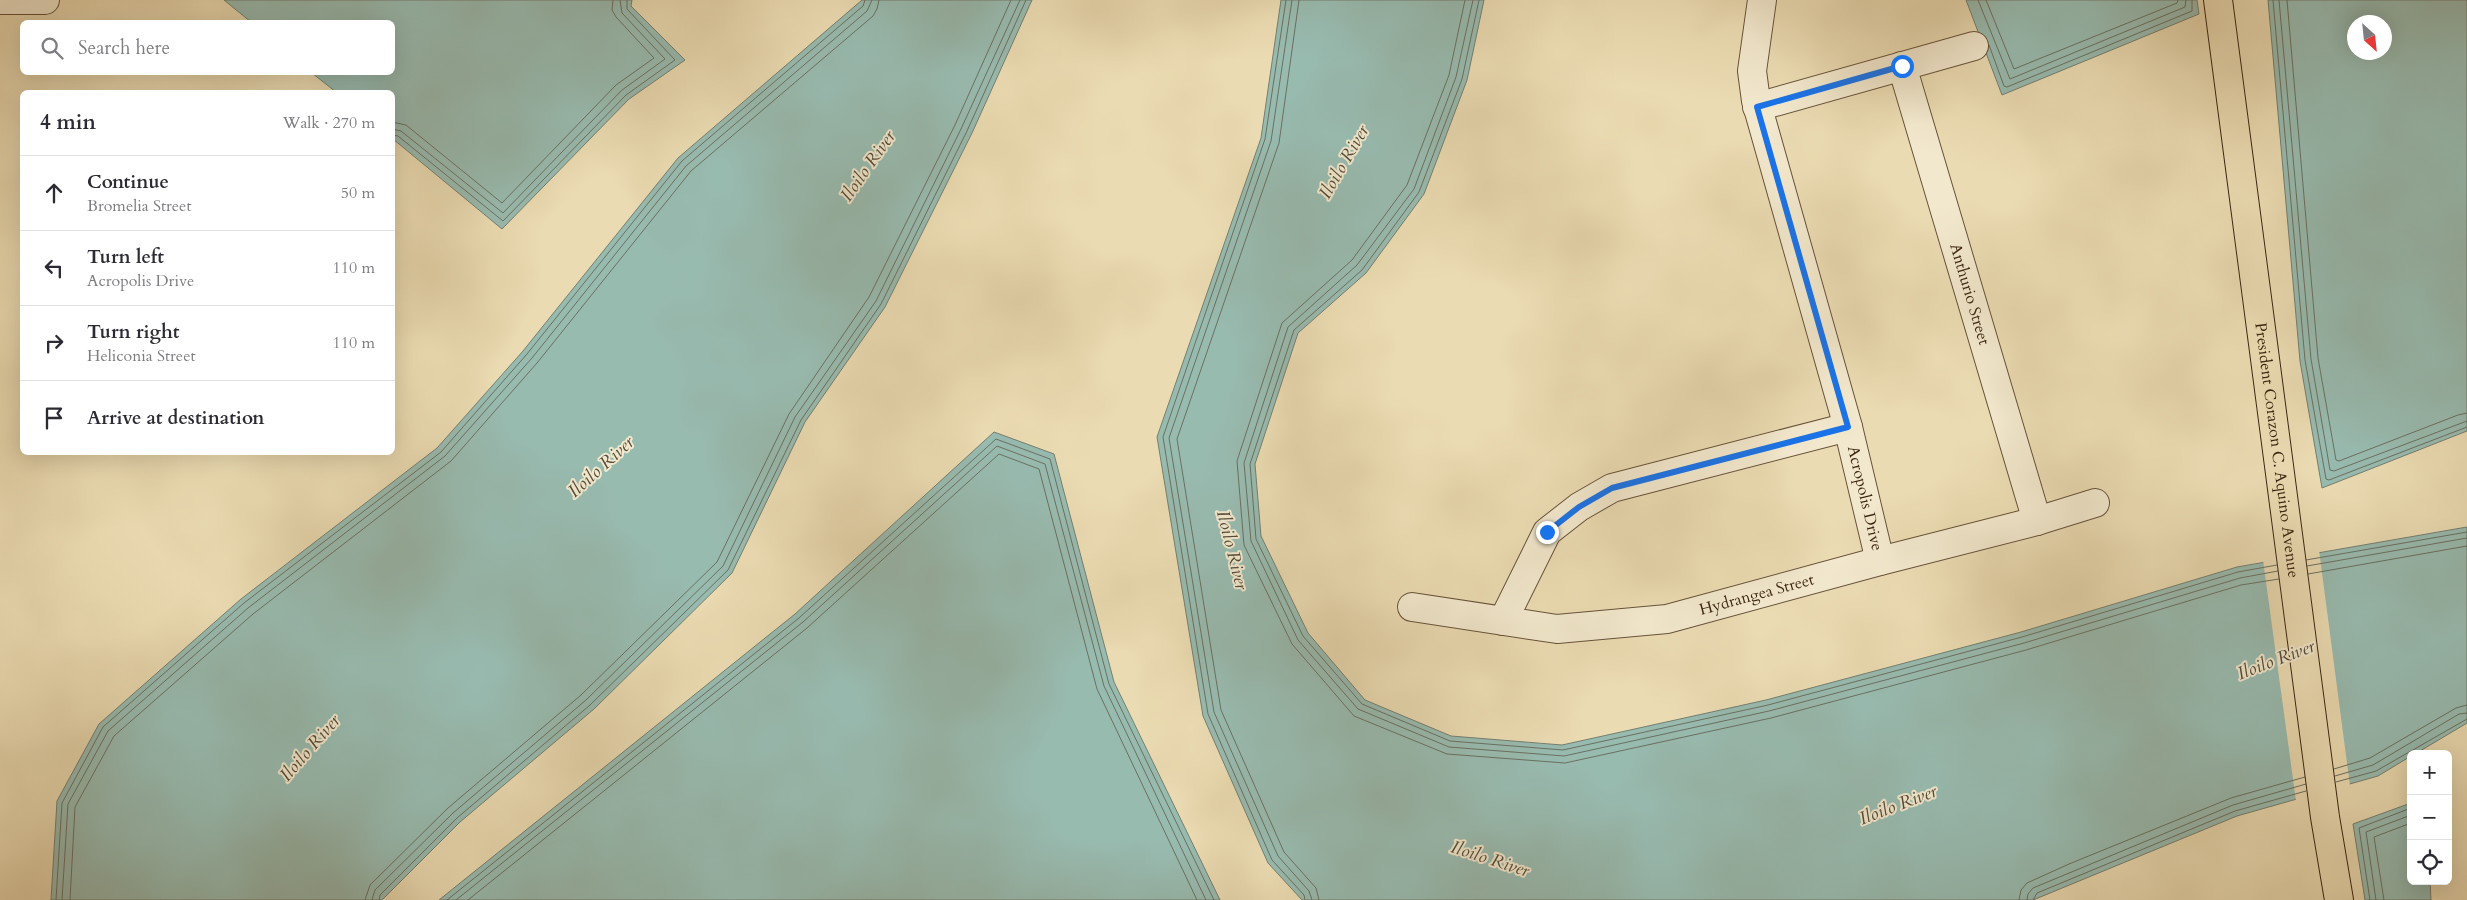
<!DOCTYPE html>
<html lang="en">
<head>
<meta charset="utf-8">
<style>
  body { margin:0; font-family:Cardo,serif; background:#f7f7f7; color:#2b2b33 }
  .controls { position:absolute; right:15px; bottom:15px; display:grid; overflow:hidden; border-radius:8px; box-shadow:0 5px 20px #0002 }
  .controls button { width:45px; height:45px; display:grid; place-items:center; padding:0; border:0; border-bottom:1px solid #e1e1e2; background:#fff; color:#2b2b33; font:25px sans-serif }
  .compass { position:absolute; left:2347px; top:15px; width:45px; height:45px; border-radius:50%; background:#fff; box-shadow:0 5px 20px #0002; rotate:153deg }
  .stop { position:absolute; width:15px; height:15px; margin:-11px; border:4px solid #1a73e8; border-radius:50%; background:#fff }
  .stop.end { background:#1a73e8; border-color:#fff; box-shadow:0 1px 5px #0008 }
  .list { margin:0; padding:0; list-style:none }
  h2 { display:flex; justify-content:space-between; align-items:center; height:65px; margin:0; padding:0 20px; font-size:21px }
  h2 small { font-size:16px; font-weight:400; color:#7c7c81 }
  .list li { display:grid; grid-template-columns:32px 1fr auto; gap:15px; align-items:center; box-sizing:border-box; height:75px; padding:0 20px; border-top:1px solid #e1e1e2 }
  .list b { display:block; font-size:19px; white-space:nowrap }
  .list p { margin:0; font-size:16px; white-space:nowrap; color:#7c7c81 }
  .list em { font-size:16px; font-style:normal; color:#7c7c81 }
  .icon { flex:none; width:28px; height:28px; fill:none; stroke:currentColor; stroke-width:2; stroke-linecap:round; stroke-linejoin:round }
  .map { position:relative; flex:none; width:2467px; height:900px; overflow:hidden }
  .search { position:absolute; background:#fff; box-shadow:0 5px 20px #0002; left:20px; top:20px; width:375px; height:55px; display:flex; align-items:center; gap:12px; box-sizing:border-box; padding:0 18px; border-radius:8px; color:#7c7c81; font-size:19px }
  .panel { position:absolute; background:#fff; box-shadow:0 5px 20px #0002; left:20px; top:90px; width:375px; height:365px; border-radius:8px }
  .map>svg:first-child { display:block }
  .water { fill:#98bbb0; stroke:#737f71; fill-rule:evenodd }
  .pier { fill:#ebdbb2 }
  .lines { fill:none; stroke-linecap:round; stroke-linejoin:round }
  .shore { stroke:#6a7061; stroke-width:1 }
  .minor-casing { stroke:#67533a; stroke-width:30 }
  .major-casing { stroke:#3b2612; stroke-width:30 }
  .minor { stroke:#f2e8cd; stroke-width:28 }
  .major { stroke:#ebdbb2; stroke-width:28 }
  .route { stroke:#1a73e8; stroke-width:6 }
  .labels { text-anchor:middle; dominant-baseline:central; stroke-width:4; stroke-linejoin:round; paint-order:stroke }
  .street-label { font-size:16px; fill:#3b2612; stroke:#f2e8cd }
  .water-label { font-size:18px; font-style:italic; fill:#524b3a; stroke:#f2e8cd }
</style>
</head>
<body>
<div class="map">
<svg width="2467" height="900" viewBox="0 0 2467 900">
  <rect width="100%" height="100%" fill="#ebdbb2"/>
  <filter id="stains"><feTurbulence type="fractalNoise" baseFrequency=".004" numOctaves="4"/><feColorMatrix values="0 0 0 0 .2 0 0 0 0 .09 0 0 0 0 .02 0 0 0 .5 -.17"/></filter>
  <radialGradient id="worn" r=".72"><stop offset=".6" stop-color="#630" stop-opacity="0"/><stop offset="1" stop-color="#630" stop-opacity=".3"/></radialGradient>
  <g class="water">
    <polygon points="224,0 632,0 631,6 685,60 629,99 502,229 393,139 392,92 336,92 312,73 392,72 392,22 251,22"/>
    <polygon points="862,0 1032,0 972,133 885,307 805,422 732,573 594,709 460,822 382,900 51,900 57,801 99,724 241,599 437,448 523,351 678,158"/>
    <polygon points="1281,0 1484,0 1467,80 1424,194 1366,273 1298,333 1255,464 1261,536 1308,633 1365,700 1451,736 1562,745 1766,700 2021,632 2237,567 2467,527 2467,723 2415,754 2411,754 2411,756 2378,776 2237,816 2033,900 1302,900 1268,863 1203,716 1157,437 1261,138"/>
    <polygon points="1966,0 2197,0 2199,14 2002,95"/>
    <path d="M 2268,0 L 2467,0 L 2467,431 L 2322,488 L 2300,361 ZM 2354,22 L 2384,22 L 2384,52 L 2354,52 Z"/>
    <polygon points="994,432 1054,454 1114,682 1220,900 439,900 795,614"/>
    <polygon points="2411,803 2411,881 2430,881 2431,900 2365,900 2353,824"/>
  </g>
  <polygon class="pier" points="2319,550 2350,786 2296,801 2263,560"/>
  <g class="lines">
    <g class="shore">
      <polyline points="1286,0 1265,139 1163,437 1208,714 1272,860 1304,895 1305,900"/>
      <polyline points="1292,0 1271,141 1169,438 1214,712 1278,856 1309,891 1312,900"/>
      <polyline points="1299,0 1279,143 1177,439 1221,710 1284,852 1316,888 1319,900"/>
      <polyline points="1465,0 1449,75 1407,185 1352,260 1282,323 1237,461 1244,545 1292,644 1354,716 1447,754 1565,763 1771,718 2026,650 2241,585 2279,579"/>
      <polyline points="1473,0 1456,77 1414,189 1357,265 1288,327 1244,463 1251,541 1298,640 1358,709 1449,747 1564,756 1769,711 2024,643 2240,578 2278,571"/>
      <polyline points="1479,0 1462,79 1419,192 1362,270 1294,330 1250,464 1256,539 1303,636 1362,704 1450,741 1563,750 1768,705 2022,637 2238,572 2277,565"/>
      <polyline points="1978,0 2010,79 2185,7 2186,0"/>
      <polyline points="1986,0 2014,69 2177,3 2178,0"/>
      <polyline points="2273,0 2305,360 2326,479 2329,480 2467,427"/>
      <polyline points="2279,0 2311,359 2330,470 2334,471 2467,421"/>
      <polyline points="2287,0 2318,358 2336,460 2339,461 2458,415 2467,413"/>
      <polyline points="1989,45 2004,86 2007,87 2192,11 2192,0"/>
      <polyline points="392,122 406,125 502,203 616,85 654,58 616,17 612,10 613,0"/>
      <polyline points="392,129 401,131 503,213 622,90 665,59 622,13 620,0"/>
      <polyline points="392,135 398,136 503,221 626,95 675,60 627,9 627,0"/>
      <polyline points="2306,560 2467,532"/>
      <polyline points="2307,566 2467,538"/>
      <polyline points="2308,574 2467,546"/>
      <polyline points="2334,769 2370,758 2456,708 2467,705"/>
      <polyline points="2335,776 2373,765 2459,714 2467,713"/>
      <polyline points="2336,782 2376,771 2467,719"/>
      <polyline points="56,900 62,803 103,727 244,603 441,452 527,354 682,161 863,6 865,0"/>
      <polyline points="62,900 68,804 108,731 248,608 445,456 532,358 686,166 867,11 872,0"/>
      <polyline points="70,900 75,807 114,736 253,614 451,461 537,363 691,171 873,16 877,9 879,0"/>
      <polyline points="365,900 370,885 448,808 581,695 717,562 789,414 869,297 955,125 1011,0"/>
      <polyline points="372,900 375,890 453,813 586,700 723,566 795,417 876,301 961,129 1020,0"/>
      <polyline points="379,900 380,895 457,818 590,705 728,570 801,420 881,304 967,131 1026,0"/>
      <polyline points="447,900 799,618 996,439 1050,459 1109,684 1214,900"/>
      <polyline points="456,900 803,622 997,446 1045,464 1104,686 1206,900"/>
      <polyline points="468,900 807,628 999,454 1039,469 1097,689 1197,900"/>
      <polyline points="2019,900 2021,890 2027,883 2069,864 2231,798 2305,777"/>
      <polyline points="2027,900 2028,894 2033,888 2233,805 2306,784"/>
      <polyline points="2033,900 2037,893 2235,811 2306,791"/>
      <polyline points="2370,900 2359,828 2411,808"/>
      <polyline points="2376,900 2366,832 2411,815"/>
      <polyline points="2384,900 2374,837 2411,823"/>
    </g>
    <defs>
      <g id="minor">
        <polyline points="0,0 45,0"/>
        <path id="s1" d="M 1762,0 L 1752,71 L 1756,101 L 1848,427 L 1880,561"/>
        <path id="s2" d="M 1902,66 L 2037,521"/>
        <polyline points="1757,107 1974,46"/>
        <path id="s3" d="M 1412,607 L 1557,629 L 1667,619 L 1880,561 L 2037,521 L 2095,503"/>
        <polyline points="1503,621 1547,532 1579,507 1612,488 1848,427"/>
      </g>
      <g id="major">
        <path id="s4" d="M 2218,0 L 2325,817 L 2339,900"/>
      </g>
    </defs>
    <use href="#minor" class="minor-casing"/>
    <use href="#major" class="major-casing"/>
    <use href="#minor" class="minor"/>
    <use href="#major" class="major"/>
  </g>
  <g class="lines">
    <polyline class="route" points="1547,532 1579,507 1612,488 1848,427 1757,107 1902,66"/>
  </g>
  <g class="labels">
    <g class="street-label">
      <text stroke="none"><textPath href="#s2" startOffset="238">Anthurio Street</textPath></text>
      <text stroke="none"><textPath href="#s4" startOffset="454">President Corazon C. Aquino Avenue</textPath></text>
      <text stroke="none"><textPath href="#s1" startOffset="514">Acropolis Drive</textPath></text>
      <text stroke="none"><textPath href="#s3" startOffset="350">Hydrangea Street</textPath></text>
    </g>
    <g class="water-label">
      <text transform="translate(1344 162) rotate(-60)">Iloilo River</text>
      <text transform="translate(868 166) rotate(-55)">Iloilo River</text>
      <text transform="translate(601 467) rotate(-42)">Iloilo River</text>
      <text transform="translate(1232 550) rotate(76)">Iloilo River</text>
      <text transform="translate(2276 660) rotate(-21)">Iloilo River</text>
      <text transform="translate(310 748) rotate(-49)">Iloilo River</text>
      <text transform="translate(1898 805) rotate(-21)">Iloilo River</text>
      <text transform="translate(1490 859) rotate(18)">Iloilo River</text>
    </g>
  </g>
  <rect width="100%" height="100%" filter="url(#stains)"/>
  <rect width="100%" height="100%" fill="url(#worn)"/>
</svg>
<div class="controls">
<button>+</button>
<button>−</button>
<button><svg class="icon" aria-label="locate" viewBox="0 0 24 24"><circle cx="12" cy="12" r="6"/><path d="M12 2v4M12 18v4M2 12h4M18 12h4"/></svg></button>
</div>
<svg class="compass" viewBox="-18 -18 36 36"><path d="M0-13l5 13h-10z" fill="#e53935"/><path d="M0 13l5-13h-10z" fill="#7c7c81"/></svg>
<div class="stop" style="left:1902px;top:66px"></div>
<div class="stop end" style="left:1547px;top:532px"></div>
<div class="search"><svg class="icon" aria-label="search" viewBox="0 0 24 24"><circle cx="10" cy="10" r="6"/><path d="M15 15l6 6"/></svg>Search here</div>
<section class="panel">
<h2>4 min<small>Walk · 270 m</small></h2>
<ul class="list">
<li><svg class="icon" aria-label="ahead" viewBox="0 0 24 24"><path d="M12 20V5M6 11l6-6 6 6"/></svg><div><b>Continue</b><p>Bromelia Street</p></div><em>50 m</em></li>
<li><svg class="icon" aria-label="left" viewBox="0 0 24 24"><path d="M17 20v-9H6M10 6l-5 5 5 5"/></svg><div><b>Turn left</b><p>Acropolis Drive</p></div><em>110 m</em></li>
<li><svg class="icon" aria-label="right" viewBox="0 0 24 24"><path d="M7 20v-9h11M14 6l5 5-5 5"/></svg><div><b>Turn right</b><p>Heliconia Street</p></div><em>110 m</em></li>
<li><svg class="icon" aria-label="arrive" viewBox="0 0 24 24"><path d="M6 21V4h12l-3 4 3 4H6"/></svg><div><b>Arrive at destination</b></div></li>
</ul>
</section>
</div>
</body>
</html>
